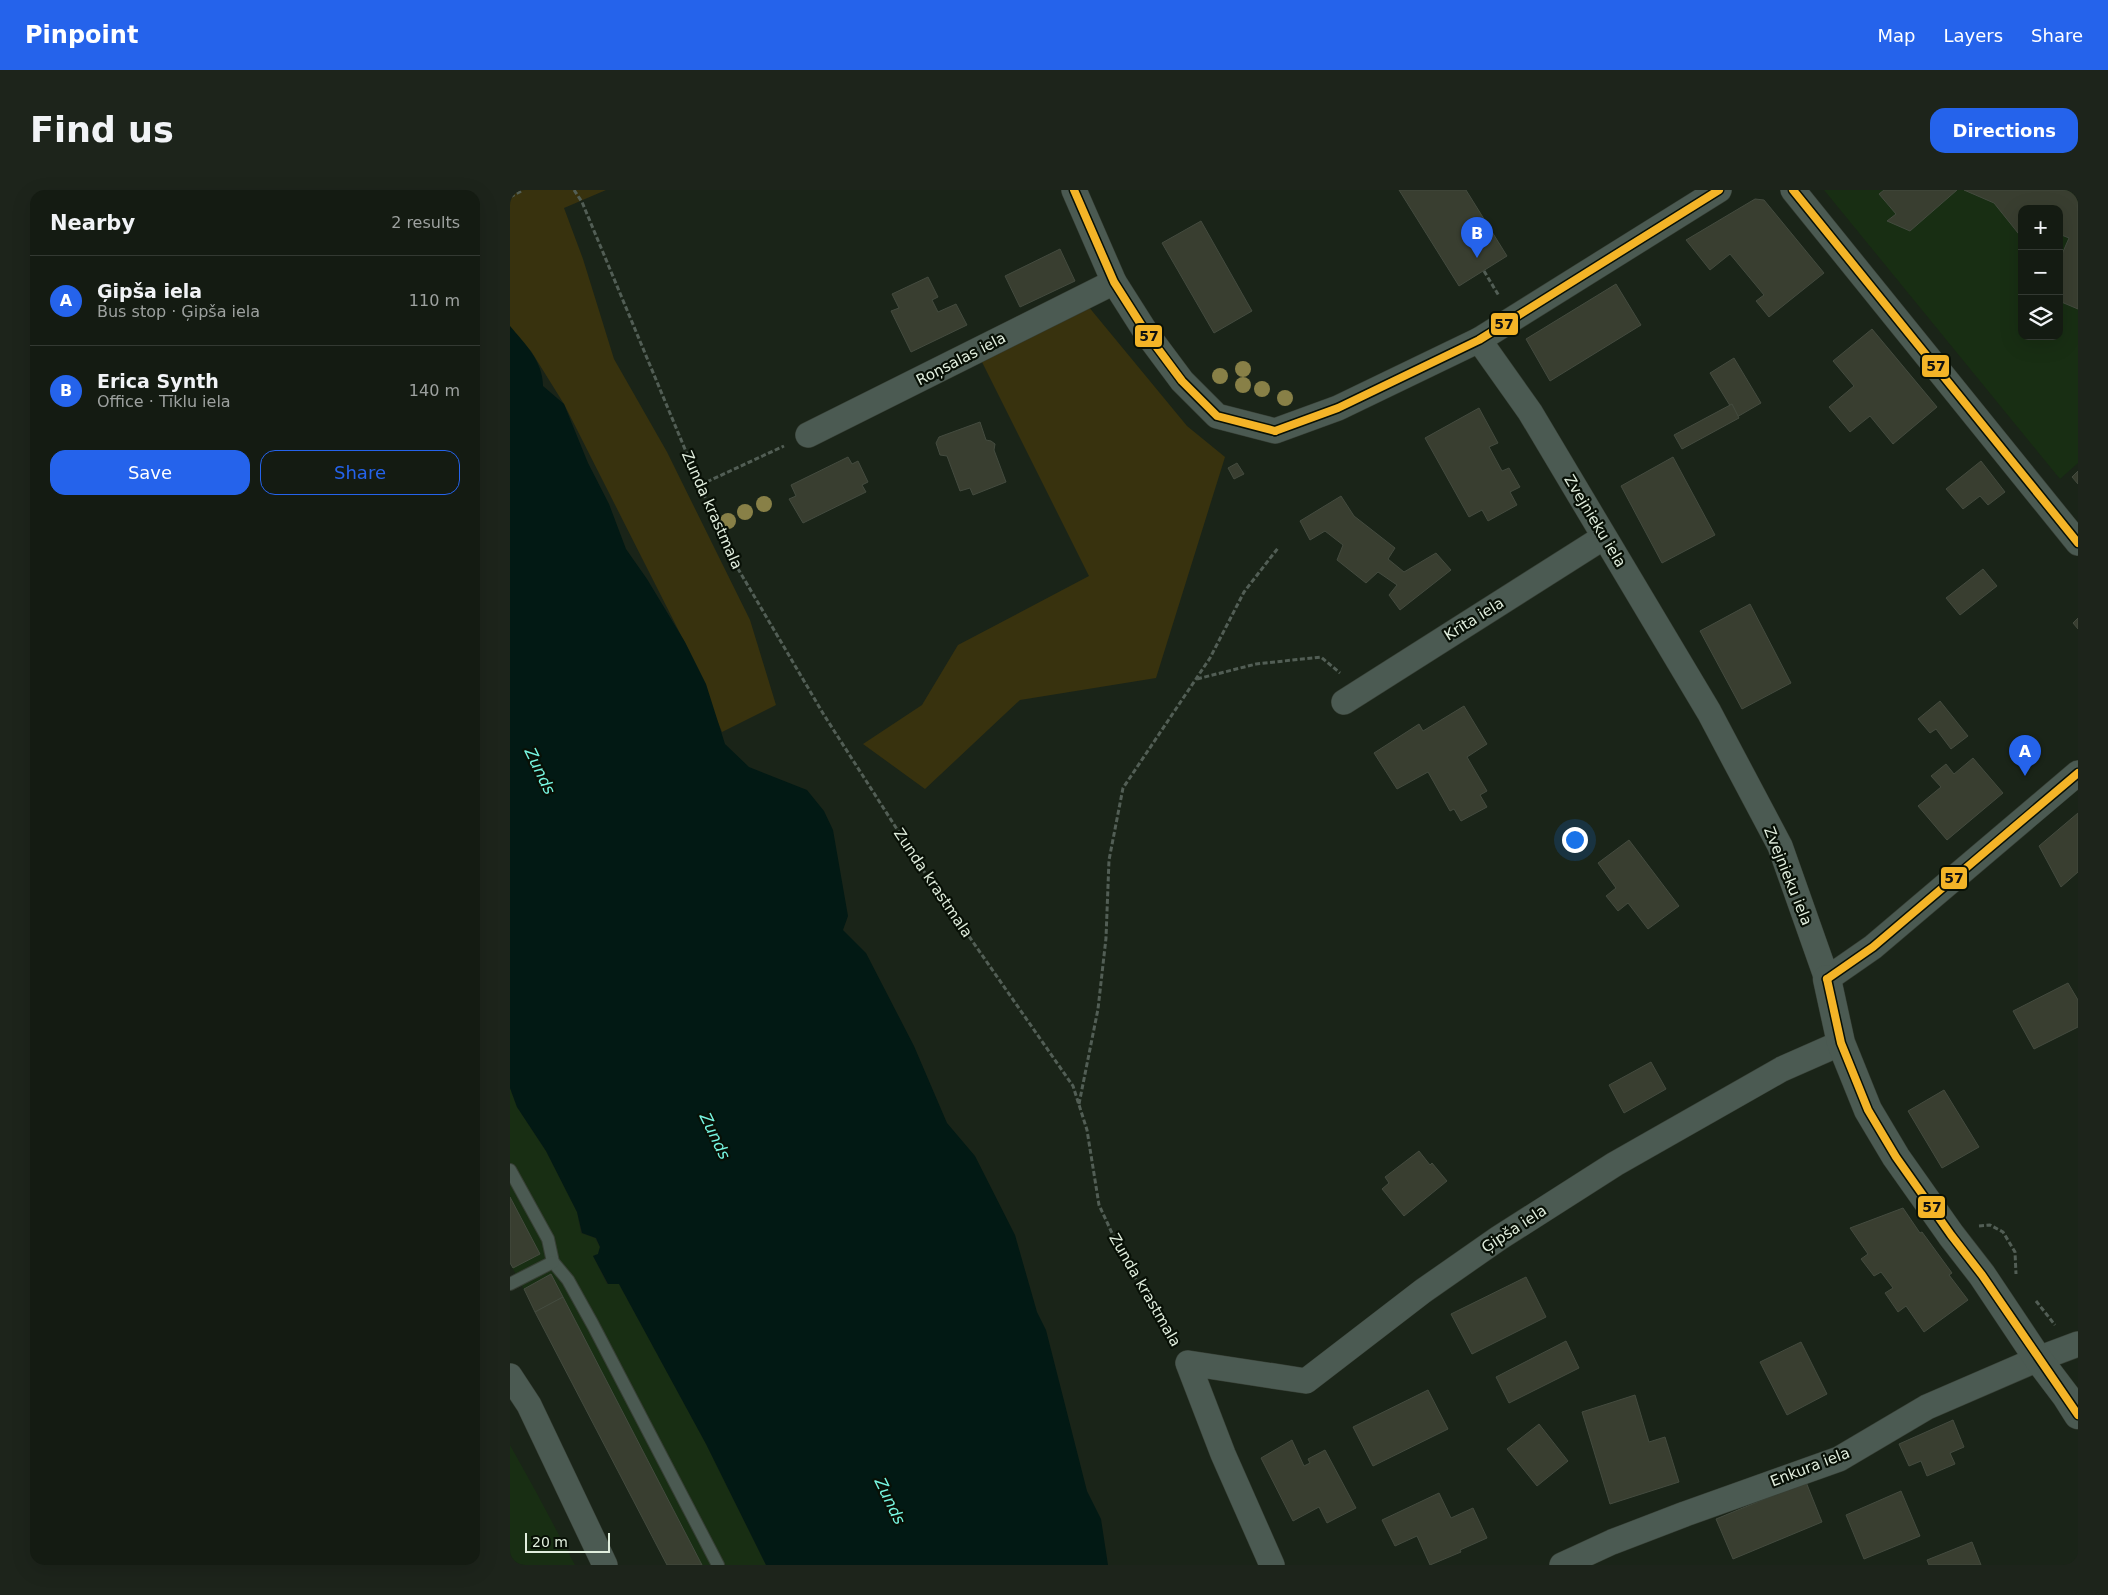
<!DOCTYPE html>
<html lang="en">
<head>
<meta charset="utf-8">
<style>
  body { margin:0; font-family:"DejaVu Sans",sans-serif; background:#1d241b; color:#f1f3f6 }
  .controls { position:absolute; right:15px; top:15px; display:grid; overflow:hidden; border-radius:10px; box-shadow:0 5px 20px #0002 }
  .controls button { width:45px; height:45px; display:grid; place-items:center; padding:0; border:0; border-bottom:1px solid #333932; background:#141b12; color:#f1f3f6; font:25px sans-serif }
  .scale { position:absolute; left:15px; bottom:12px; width:85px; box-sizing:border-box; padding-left:5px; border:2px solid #e1eede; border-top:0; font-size:14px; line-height:18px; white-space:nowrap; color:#e1eede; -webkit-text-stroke:4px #081006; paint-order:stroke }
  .you { position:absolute; left:1064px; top:649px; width:18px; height:18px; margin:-12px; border:4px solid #fff; border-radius:50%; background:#1a73e8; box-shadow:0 0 0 8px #1a73e833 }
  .badge { display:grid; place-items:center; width:32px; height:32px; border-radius:50%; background:#2563eb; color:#fff; font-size:16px; font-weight:700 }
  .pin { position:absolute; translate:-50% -41px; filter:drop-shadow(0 1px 2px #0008) }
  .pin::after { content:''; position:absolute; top:26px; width:18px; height:15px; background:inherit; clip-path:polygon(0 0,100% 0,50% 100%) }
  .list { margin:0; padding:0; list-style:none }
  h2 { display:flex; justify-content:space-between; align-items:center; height:65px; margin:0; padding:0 20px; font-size:21px }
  h2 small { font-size:16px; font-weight:400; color:#9da19f }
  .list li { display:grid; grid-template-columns:32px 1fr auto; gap:15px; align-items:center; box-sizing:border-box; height:90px; padding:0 20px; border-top:1px solid #333932 }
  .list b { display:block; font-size:19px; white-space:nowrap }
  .list p { margin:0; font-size:16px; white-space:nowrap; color:#9da19f }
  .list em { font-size:16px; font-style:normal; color:#9da19f }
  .actions { display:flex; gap:10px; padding:15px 20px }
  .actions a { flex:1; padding:11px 0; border:1px solid #2563eb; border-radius:15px; text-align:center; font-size:18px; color:#2563eb }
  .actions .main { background:#2563eb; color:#fff }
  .icon { flex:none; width:28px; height:28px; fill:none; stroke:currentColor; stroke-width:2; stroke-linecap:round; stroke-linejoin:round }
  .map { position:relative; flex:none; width:1568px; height:1375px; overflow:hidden; border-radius:15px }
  header { display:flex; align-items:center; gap:30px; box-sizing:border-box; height:70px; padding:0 25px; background:#2563eb; color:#fff }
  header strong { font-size:24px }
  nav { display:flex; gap:28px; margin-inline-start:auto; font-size:18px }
  .intro { display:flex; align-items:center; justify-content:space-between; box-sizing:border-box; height:120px; padding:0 30px }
  h1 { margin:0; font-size:35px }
  .button { padding:12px 22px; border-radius:15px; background:#2563eb; color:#fff; font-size:18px; font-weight:700 }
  main { display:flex; gap:30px; padding:0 30px }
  aside { flex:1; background:#141b12; border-radius:15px; box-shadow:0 5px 20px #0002 }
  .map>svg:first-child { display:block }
  .built { fill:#182e13; fill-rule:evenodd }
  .green { fill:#38320e }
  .water { fill:#021914 }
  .building { fill:#393e30; stroke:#444b3f }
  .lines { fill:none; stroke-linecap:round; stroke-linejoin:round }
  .service-casing { stroke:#373f35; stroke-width:14 }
  .minor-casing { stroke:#373f35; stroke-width:26 }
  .tertiary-casing { stroke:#373f35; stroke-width:29 }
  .path { stroke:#525e55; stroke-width:3; stroke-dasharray:5 2.5; stroke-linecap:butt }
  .service { stroke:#4b5a52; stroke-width:12 }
  .minor { stroke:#4b5a52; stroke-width:25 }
  .tertiary { stroke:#4b5a52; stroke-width:28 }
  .bus-1-casing { stroke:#081006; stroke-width:11 }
  .bus-1 { stroke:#f4b427; stroke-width:8 }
  .tree { fill:#888047 }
  .labels { text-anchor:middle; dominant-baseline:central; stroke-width:4.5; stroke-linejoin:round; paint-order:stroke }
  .street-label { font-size:15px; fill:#e1eede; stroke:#081006 }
  .water-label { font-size:16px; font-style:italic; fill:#77f6e2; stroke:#081006 }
  .line-badge { stroke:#081006; stroke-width:2 }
  .pale-badge-label { font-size:14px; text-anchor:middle; font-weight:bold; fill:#111 }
</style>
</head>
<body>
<header>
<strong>Pinpoint</strong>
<nav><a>Map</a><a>Layers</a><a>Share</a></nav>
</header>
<div class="intro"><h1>Find us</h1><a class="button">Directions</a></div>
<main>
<aside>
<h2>Nearby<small>2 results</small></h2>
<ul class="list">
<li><span class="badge">A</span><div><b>Ģipša iela</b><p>Bus stop · Ģipša iela</p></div><em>110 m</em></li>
<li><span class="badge">B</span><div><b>Erica Synth</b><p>Office · Tīklu iela</p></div><em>140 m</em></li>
</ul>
<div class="actions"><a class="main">Save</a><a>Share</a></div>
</aside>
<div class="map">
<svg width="1568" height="1375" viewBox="0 0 1568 1375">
  <rect width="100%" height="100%" fill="#1a2418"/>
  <g class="built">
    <path d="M 1314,0 L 1568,0 L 1568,273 L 1550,289 ZM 1512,19 L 1549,19 L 1549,146 L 1512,146 Z"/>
    <polygon points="0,898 7,917 36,961 67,1022 71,1043 85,1048 90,1057 88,1064 83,1066 97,1094 109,1094 196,1254 256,1375 157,1375 0,1073"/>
    <polygon points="0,1255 25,1300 65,1375 0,1375"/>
  </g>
  <g class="green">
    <polygon points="0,0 96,0 54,18 73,69 104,169 157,262 240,430 266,515 212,542 179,461 54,214 21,161 0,140"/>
    <polygon points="578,116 677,236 715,267 646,488 510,510 415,599 353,554 412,515 448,455 579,386 471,170"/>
  </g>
  <path class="water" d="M 0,136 C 15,154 33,171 33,196 L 54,214 L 78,273 L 99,314 L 116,359 L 137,389 L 175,452 L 196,494 L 215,554 L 239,577 L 297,600 L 314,621 L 323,640 L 338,726 L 333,740 L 356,763 L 404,856 L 437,933 L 465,966 L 505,1045 L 527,1122 L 536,1140 L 577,1301 L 591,1329 L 598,1375 L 256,1375 L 196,1254 L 109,1094 L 98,1094 L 83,1066 L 88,1064 L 90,1057 L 86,1048 L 72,1043 L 67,1022 L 36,961 L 7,917 L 0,898 Z"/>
  <g class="building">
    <polygon points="889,0 956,0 997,66 949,96"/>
    <polygon points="1374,0 1447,0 1400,41 1377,31 1386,24 1369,4"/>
    <polygon points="1454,0 1568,0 1568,119 1549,111 1549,71 1559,48 1549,44 1549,19 1512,19 1512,48 1484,13"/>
    <polygon points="1245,9 1254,10 1314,83 1259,127 1246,111 1254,105 1220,64 1200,80 1176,50"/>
    <polygon points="691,31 742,121 704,143 652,53"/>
    <polygon points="550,59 565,91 510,117 495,86"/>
    <polygon points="418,87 428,107 422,110 428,122 446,114 457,135 401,162 381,121 389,118 382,104"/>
    <polygon points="1106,94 1131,135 1040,191 1016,149"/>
    <polygon points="1362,139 1427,217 1383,254 1360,226 1340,242 1319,217 1344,196 1323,171"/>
    <polygon points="1224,168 1251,213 1227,227 1200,183"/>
    <polygon points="1222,214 1229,228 1172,259 1164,245"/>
    <polygon points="969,218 988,253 979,257 992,281 999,278 1010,297 1000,302 1007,315 978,331 972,320 959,327 915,248"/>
    <polygon points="470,232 476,250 481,251 485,254 484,260 496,292 463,305 460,298 450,301 437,266 430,265 426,253 429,247"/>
    <polygon points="338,267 342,274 348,271 358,292 352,295 356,302 293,333 279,309 286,306 281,295"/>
    <polygon points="1163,267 1205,345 1152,373 1111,296"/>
    <polygon points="1471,271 1495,302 1478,315 1470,306 1453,319 1436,299"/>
    <polygon points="727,273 734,284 724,289 718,278"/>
    <polygon points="1568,281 1568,294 1562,287"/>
    <polygon points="831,306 844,326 885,358 878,369 894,382 926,363 941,380 890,420 879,405 887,395 868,382 856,393 827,370 833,355 815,341 800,350 790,331"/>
    <polygon points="1473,379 1487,396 1450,425 1436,408"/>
    <polygon points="1240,414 1281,493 1232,519 1190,441"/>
    <polygon points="1568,428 1568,439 1563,433"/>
    <polygon points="1430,511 1458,546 1441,559 1426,539 1420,543 1408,529"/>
    <polygon points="954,516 977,554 957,567 977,601 970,605 977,617 951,631 944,619 940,621 918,582 887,599 864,563 909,534 913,541"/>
    <polygon points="1463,568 1493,603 1437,650 1408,616 1431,597 1421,586 1436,574 1444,584"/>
    <polygon points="1568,623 1568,682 1551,697 1529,656"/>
    <polygon points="1119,650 1169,716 1138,739 1118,713 1108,721 1096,706 1106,698 1088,673"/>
    <polygon points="1558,793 1568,810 1568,837 1524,859 1503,821"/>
    <polygon points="1141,872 1156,899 1114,923 1099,895"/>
    <polygon points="1434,900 1469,957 1432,978 1398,921"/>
    <polygon points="909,961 920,975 922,973 937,991 894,1026 872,999 879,993 875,987"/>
    <polygon points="0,1007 30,1064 3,1078 0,1073"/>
    <polygon points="1393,1018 1410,1043 1412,1042 1442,1083 1439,1085 1458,1110 1414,1142 1396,1116 1388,1122 1375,1103 1383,1098 1371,1082 1364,1086 1351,1069 1358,1064 1340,1038"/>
    <polygon points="41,1084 53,1107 25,1122 14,1099"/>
    <polygon points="1016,1087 1036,1127 962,1164 941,1124"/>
    <polygon points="53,1107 192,1375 157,1375 25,1122"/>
    <polygon points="1056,1151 1069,1178 999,1213 986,1187"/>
    <polygon points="1291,1152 1317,1204 1277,1225 1250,1172"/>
    <polygon points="918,1200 938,1239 863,1276 843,1237"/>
    <polygon points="1125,1205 1139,1252 1155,1247 1169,1292 1100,1314 1072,1222"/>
    <polygon points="1443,1230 1454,1257 1440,1263 1445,1274 1417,1286 1411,1271 1399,1276 1389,1254"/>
    <polygon points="1029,1234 1058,1271 1027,1296 997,1259"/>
    <polygon points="782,1250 794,1276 800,1273 798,1269 815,1260 846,1318 817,1333 809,1317 783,1331 751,1268"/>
    <polygon points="1296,1292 1312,1332 1223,1369 1206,1329"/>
    <polygon points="1391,1301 1410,1346 1354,1369 1336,1325"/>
    <polygon points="929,1303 941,1328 963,1318 977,1348 950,1360 951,1362 920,1375 907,1346 885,1356 872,1330"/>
    <polygon points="1462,1352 1471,1375 1419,1375 1417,1370"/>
  </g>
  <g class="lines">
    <defs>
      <g id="service">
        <polyline points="0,980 38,1049 43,1072 58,1090 83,1135 208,1375"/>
        <polyline points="0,1094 43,1072"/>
      </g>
      <g id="minor">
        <polyline points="564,0 604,92 637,144 672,191 707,226 765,241 828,218 969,150 1209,0"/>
        <polyline points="1283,0 1568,353"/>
        <polyline points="969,150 1020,222 1199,522 1270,656 1317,789 1363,757 1568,583"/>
        <polyline points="298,245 604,92"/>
        <polyline points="834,512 1094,347"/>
        <polyline points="0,1186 19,1215 95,1375"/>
        <polyline points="762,1375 713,1264 678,1173 796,1191 913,1101 989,1048 1105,974 1272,879 1331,853"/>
        <polyline points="1052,1375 1102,1352 1175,1324 1329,1269 1417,1217 1528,1169 1568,1154"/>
      </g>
      <polyline id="tertiary" points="1317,789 1331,853 1358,920 1386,967 1441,1045 1472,1085 1528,1169 1556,1206 1568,1225"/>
    </defs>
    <use href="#service" class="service-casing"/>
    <use href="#minor" class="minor-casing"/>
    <use href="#tertiary" class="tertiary-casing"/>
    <g class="path">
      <polyline points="64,0 72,12 217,360 314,525 415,683 563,896 577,940 589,1015 615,1071 664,1151"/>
      <polyline points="0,7 13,0"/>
      <polyline points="974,81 989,106"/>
      <polyline points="190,295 274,256"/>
      <polyline points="687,489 746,474 811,467 830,483"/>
      <polyline points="569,914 588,819 596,748 599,670 613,598 700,468 734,402 768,358"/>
      <polyline points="1469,1036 1480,1035 1493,1042 1505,1062 1506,1084"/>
      <polyline points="1526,1111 1545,1135"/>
    </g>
    <use href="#service" class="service"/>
    <use href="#minor" class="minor"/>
    <use href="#tertiary" class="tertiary"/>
    <defs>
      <g id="bus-1">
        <polyline points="564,0 604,92 637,144 672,191 707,226 765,241"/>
        <polyline points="1283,0 1568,353"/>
        <polyline points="765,241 828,218 969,150 1209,0"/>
        <polyline points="1317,789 1331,853 1358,920 1386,967 1441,1045 1472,1085 1568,1225"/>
        <polyline points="1317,789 1363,757 1568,583"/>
      </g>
    </defs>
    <use href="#bus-1" class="bus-1-casing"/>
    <use href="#bus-1" class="bus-1"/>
  </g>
  <g class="tree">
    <circle cx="733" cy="179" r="8"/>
    <circle cx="710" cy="186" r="8"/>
    <circle cx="733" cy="195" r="8"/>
    <circle cx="752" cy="199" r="8"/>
    <circle cx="775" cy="208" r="8"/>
    <circle cx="254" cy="314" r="8"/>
    <circle cx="235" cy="322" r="8"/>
    <circle cx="218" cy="331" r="8"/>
  </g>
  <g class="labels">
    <g class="street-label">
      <text transform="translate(451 169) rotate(-27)">Roņsalas iela</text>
      <text transform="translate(202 320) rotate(66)">Zunda krastmala</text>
      <text transform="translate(1085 331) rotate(59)">Zvejnieku iela</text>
      <text transform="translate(964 429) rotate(-32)">Krīta iela</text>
      <text transform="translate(1278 686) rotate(68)">Zvejnieku iela</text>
      <text transform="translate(423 693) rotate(56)">Zunda krastmala</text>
      <text transform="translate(1004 1039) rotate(-33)">Ģipša iela</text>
      <text transform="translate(635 1100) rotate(60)">Zunda krastmala</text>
      <text transform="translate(1300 1277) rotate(-21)">Enkura iela</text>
    </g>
    <g class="water-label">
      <text transform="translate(30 581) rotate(64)">Zunds</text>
      <text transform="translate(205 946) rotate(64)">Zunds</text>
      <text transform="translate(380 1311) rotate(64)">Zunds</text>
    </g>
  </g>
  <g class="line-badge">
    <rect x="980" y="122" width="29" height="24" rx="5" fill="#f4b427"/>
    <rect x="624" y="134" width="29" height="24" rx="5" fill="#f4b427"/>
    <rect x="1411" y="164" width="29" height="24" rx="5" fill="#f4b427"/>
    <rect x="1430" y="676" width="28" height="24" rx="5" fill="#f4b427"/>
    <rect x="1407" y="1005" width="29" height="24" rx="5" fill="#f4b427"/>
  </g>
  <g class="pale-badge-label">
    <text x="994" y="139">57</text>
    <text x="639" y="151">57</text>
    <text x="1426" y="181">57</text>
    <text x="1444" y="693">57</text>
    <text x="1422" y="1022">57</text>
  </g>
</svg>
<div class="controls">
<button>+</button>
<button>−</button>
<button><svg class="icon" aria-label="layers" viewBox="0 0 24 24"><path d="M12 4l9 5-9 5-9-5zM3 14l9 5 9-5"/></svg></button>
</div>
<div class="scale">20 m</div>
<div class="you"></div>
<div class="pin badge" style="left:1515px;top:586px">A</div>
<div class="pin badge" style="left:967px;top:68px">B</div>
</div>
</main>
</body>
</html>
